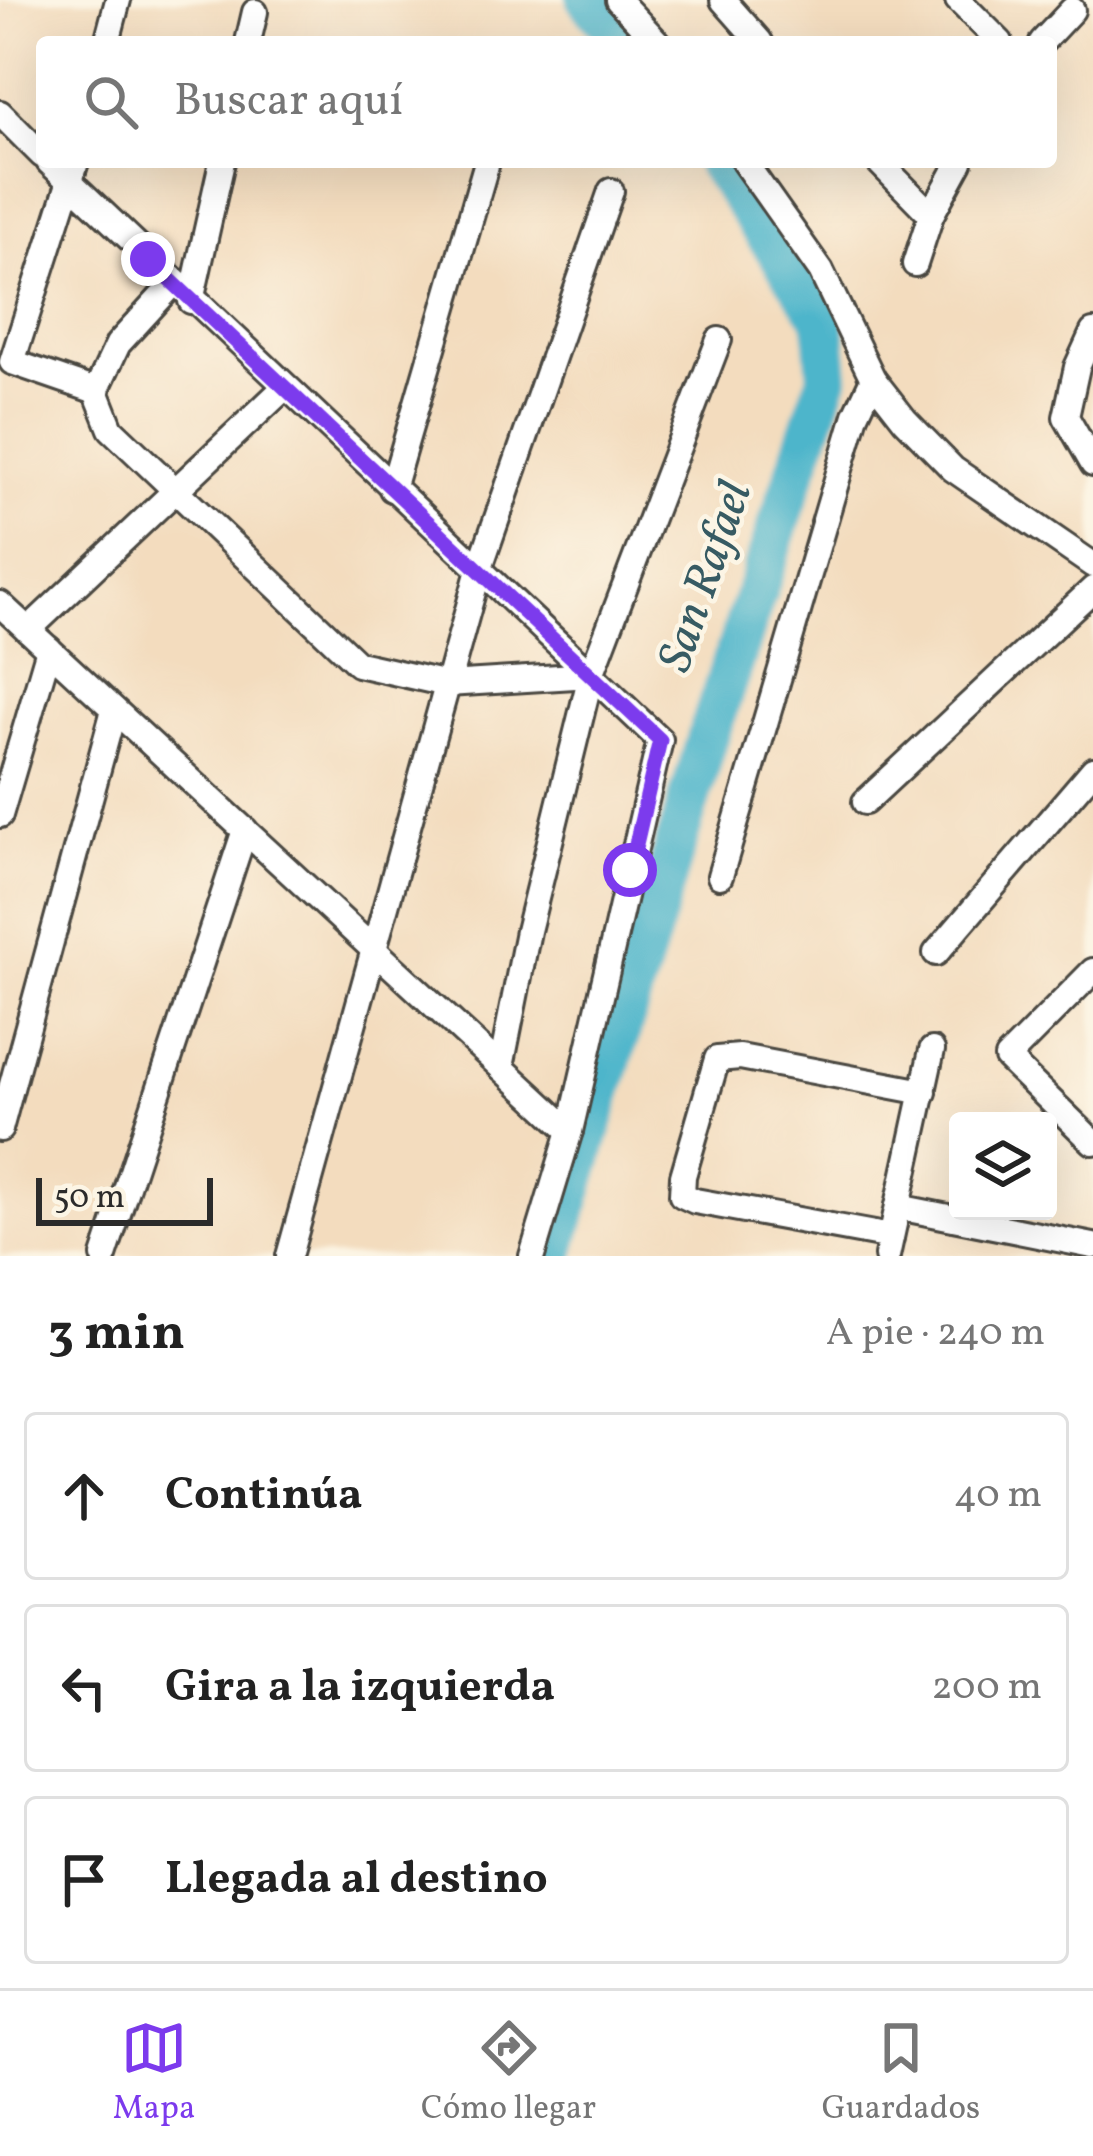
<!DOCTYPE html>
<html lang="es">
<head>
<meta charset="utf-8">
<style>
  body { margin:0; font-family:Vollkorn,serif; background:#f6f6f6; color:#222 }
  .controls { position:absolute; right:36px; bottom:36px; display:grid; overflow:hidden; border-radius:12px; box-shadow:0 12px 48px #0002 }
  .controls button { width:108px; height:108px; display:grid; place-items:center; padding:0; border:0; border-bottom:3px solid #e0e0e0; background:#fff; color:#222; font:60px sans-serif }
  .scale { position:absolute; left:36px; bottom:30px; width:177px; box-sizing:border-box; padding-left:12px; border:6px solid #2b2b2b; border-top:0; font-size:33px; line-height:42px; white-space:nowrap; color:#2b2b2b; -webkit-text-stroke:9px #fcf5e5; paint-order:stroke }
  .stop { position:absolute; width:36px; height:36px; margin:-27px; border:9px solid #7c3aed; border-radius:50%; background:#fff }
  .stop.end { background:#7c3aed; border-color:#fff; box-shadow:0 3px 12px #0008 }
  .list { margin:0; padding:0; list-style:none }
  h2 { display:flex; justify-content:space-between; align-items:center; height:156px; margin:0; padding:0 48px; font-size:51px }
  h2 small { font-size:39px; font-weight:400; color:#767676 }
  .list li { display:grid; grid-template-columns:78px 1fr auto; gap:36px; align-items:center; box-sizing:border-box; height:168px; margin:0 24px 24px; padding:0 24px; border:3px solid #e0e0e0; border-radius:12px }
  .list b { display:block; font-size:45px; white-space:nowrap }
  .list em { font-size:39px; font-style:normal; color:#767676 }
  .icon { flex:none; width:66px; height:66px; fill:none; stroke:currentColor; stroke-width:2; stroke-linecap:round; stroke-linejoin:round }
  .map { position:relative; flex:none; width:1093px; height:1256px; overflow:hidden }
  .search { position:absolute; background:#fff; box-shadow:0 12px 48px #0002; left:36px; right:36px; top:36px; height:132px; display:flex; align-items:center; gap:30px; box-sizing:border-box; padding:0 42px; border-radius:12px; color:#767676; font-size:45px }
  .sheet { height:732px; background:#fff }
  nav { display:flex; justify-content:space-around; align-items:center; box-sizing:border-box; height:168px; border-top:3px solid #e0e0e0; background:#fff; font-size:33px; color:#767676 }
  nav a { display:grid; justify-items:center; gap:6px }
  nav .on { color:#7c3aed }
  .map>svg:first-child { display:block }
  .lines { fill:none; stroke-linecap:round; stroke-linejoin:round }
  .river { stroke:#4db5cb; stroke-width:42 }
  .minor-casing { stroke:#494641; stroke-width:30 }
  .minor { stroke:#fff; stroke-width:24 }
  .route { stroke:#7c3aed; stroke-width:15 }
  .labels { text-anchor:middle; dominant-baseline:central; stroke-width:9; stroke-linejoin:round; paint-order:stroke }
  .water-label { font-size:48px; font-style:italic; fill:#375b63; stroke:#fcf5e5 }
</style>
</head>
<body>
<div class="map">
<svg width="1093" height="1256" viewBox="0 0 1093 1256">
  <rect width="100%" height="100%" fill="#fcf5e5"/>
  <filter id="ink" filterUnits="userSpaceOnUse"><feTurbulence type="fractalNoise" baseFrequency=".00833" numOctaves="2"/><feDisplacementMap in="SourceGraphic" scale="24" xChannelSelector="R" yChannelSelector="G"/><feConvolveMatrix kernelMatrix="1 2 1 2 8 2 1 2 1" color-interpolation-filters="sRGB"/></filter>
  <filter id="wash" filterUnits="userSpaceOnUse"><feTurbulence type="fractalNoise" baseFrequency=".004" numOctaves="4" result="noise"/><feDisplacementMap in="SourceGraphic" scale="48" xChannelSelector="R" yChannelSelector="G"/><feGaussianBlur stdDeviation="2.7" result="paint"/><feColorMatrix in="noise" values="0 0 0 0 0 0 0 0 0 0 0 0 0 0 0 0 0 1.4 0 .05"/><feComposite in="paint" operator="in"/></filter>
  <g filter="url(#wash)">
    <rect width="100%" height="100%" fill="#f3dcbe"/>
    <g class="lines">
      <g class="river">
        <polyline points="588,0 626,42"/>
        <polyline points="553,1256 709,733 828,377 823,318 716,162"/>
      </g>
    </g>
  </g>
  <g filter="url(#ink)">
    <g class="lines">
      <defs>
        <g id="minor">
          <polyline points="618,0 657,42"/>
          <polyline points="723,0 760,42"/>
          <polyline points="958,0 1000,42"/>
          <polyline points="107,42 118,0"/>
          <polyline points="248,42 255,12"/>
          <polyline points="1042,42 1072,10"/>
          <polyline points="0,113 42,155"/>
          <polyline points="49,162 660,740 570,1131 532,1256"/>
          <polyline points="76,162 12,362 96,391"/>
          <polyline points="744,162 821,271 873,379 905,420 953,469 1093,565"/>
          <polyline points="879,162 931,215"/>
          <polyline points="915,264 931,215 960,162"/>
          <polyline points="173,284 118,344 96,391 111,429 358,664 447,684 591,675"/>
          <polyline points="191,301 222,162"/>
          <polyline points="1093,332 1077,367 1066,417 1093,464"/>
          <polyline points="392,489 487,162"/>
          <polyline points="0,604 570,1131"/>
          <polyline points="28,630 284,388"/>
          <polyline points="865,802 1093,589"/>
          <polyline points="0,815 49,649"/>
          <polyline points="720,876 856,415 873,379"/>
          <polyline points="936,953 1093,770"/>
          <polyline points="1093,971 1007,1058 1093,1142"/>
          <polyline points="501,1067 528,931 591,675 719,340"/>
          <polyline points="0,1129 114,710"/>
          <polyline points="898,1207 1093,1246"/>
          <polyline points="891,1237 695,1201 682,1195 683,1176 717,1059 740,1057 924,1092"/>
          <polyline points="104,1256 245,830"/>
          <polyline points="289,1256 479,570 611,191"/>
          <polyline points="887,1256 932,1050"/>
        </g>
      </defs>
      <use href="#minor" class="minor-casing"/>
      <use href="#minor" class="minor"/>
    </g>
  </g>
  <g class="lines" filter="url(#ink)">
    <polyline class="route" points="148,259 660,740 630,870"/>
  </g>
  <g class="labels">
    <g class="water-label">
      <text transform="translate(707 577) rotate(-71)">San Rafael</text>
    </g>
  </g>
</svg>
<div class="controls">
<button><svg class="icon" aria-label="layers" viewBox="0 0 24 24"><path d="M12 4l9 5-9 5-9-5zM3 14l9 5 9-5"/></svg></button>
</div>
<div class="scale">50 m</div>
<div class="stop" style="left:630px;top:870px"></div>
<div class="stop end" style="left:148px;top:259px"></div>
<div class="search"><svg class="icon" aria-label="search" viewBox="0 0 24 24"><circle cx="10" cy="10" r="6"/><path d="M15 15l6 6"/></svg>Buscar aquí</div>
</div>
<section class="sheet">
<h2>3 min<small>A pie · 240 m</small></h2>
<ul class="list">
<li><svg class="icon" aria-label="ahead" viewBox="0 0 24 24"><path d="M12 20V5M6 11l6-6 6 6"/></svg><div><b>Continúa</b></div><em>40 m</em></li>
<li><svg class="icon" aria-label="left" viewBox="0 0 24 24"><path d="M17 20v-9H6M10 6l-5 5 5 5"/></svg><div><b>Gira a la izquierda</b></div><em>200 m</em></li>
<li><svg class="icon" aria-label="arrive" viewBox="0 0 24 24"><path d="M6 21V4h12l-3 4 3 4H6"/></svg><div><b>Llegada al destino</b></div></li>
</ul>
</section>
<nav>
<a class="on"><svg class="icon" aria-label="map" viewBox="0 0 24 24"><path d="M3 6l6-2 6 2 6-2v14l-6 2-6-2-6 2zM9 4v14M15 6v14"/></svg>Mapa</a>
<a><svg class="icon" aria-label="directions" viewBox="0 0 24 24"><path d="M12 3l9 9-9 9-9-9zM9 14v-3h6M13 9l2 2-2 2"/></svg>Cómo llegar</a>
<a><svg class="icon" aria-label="saved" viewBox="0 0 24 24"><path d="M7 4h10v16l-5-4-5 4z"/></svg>Guardados</a>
</nav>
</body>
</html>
